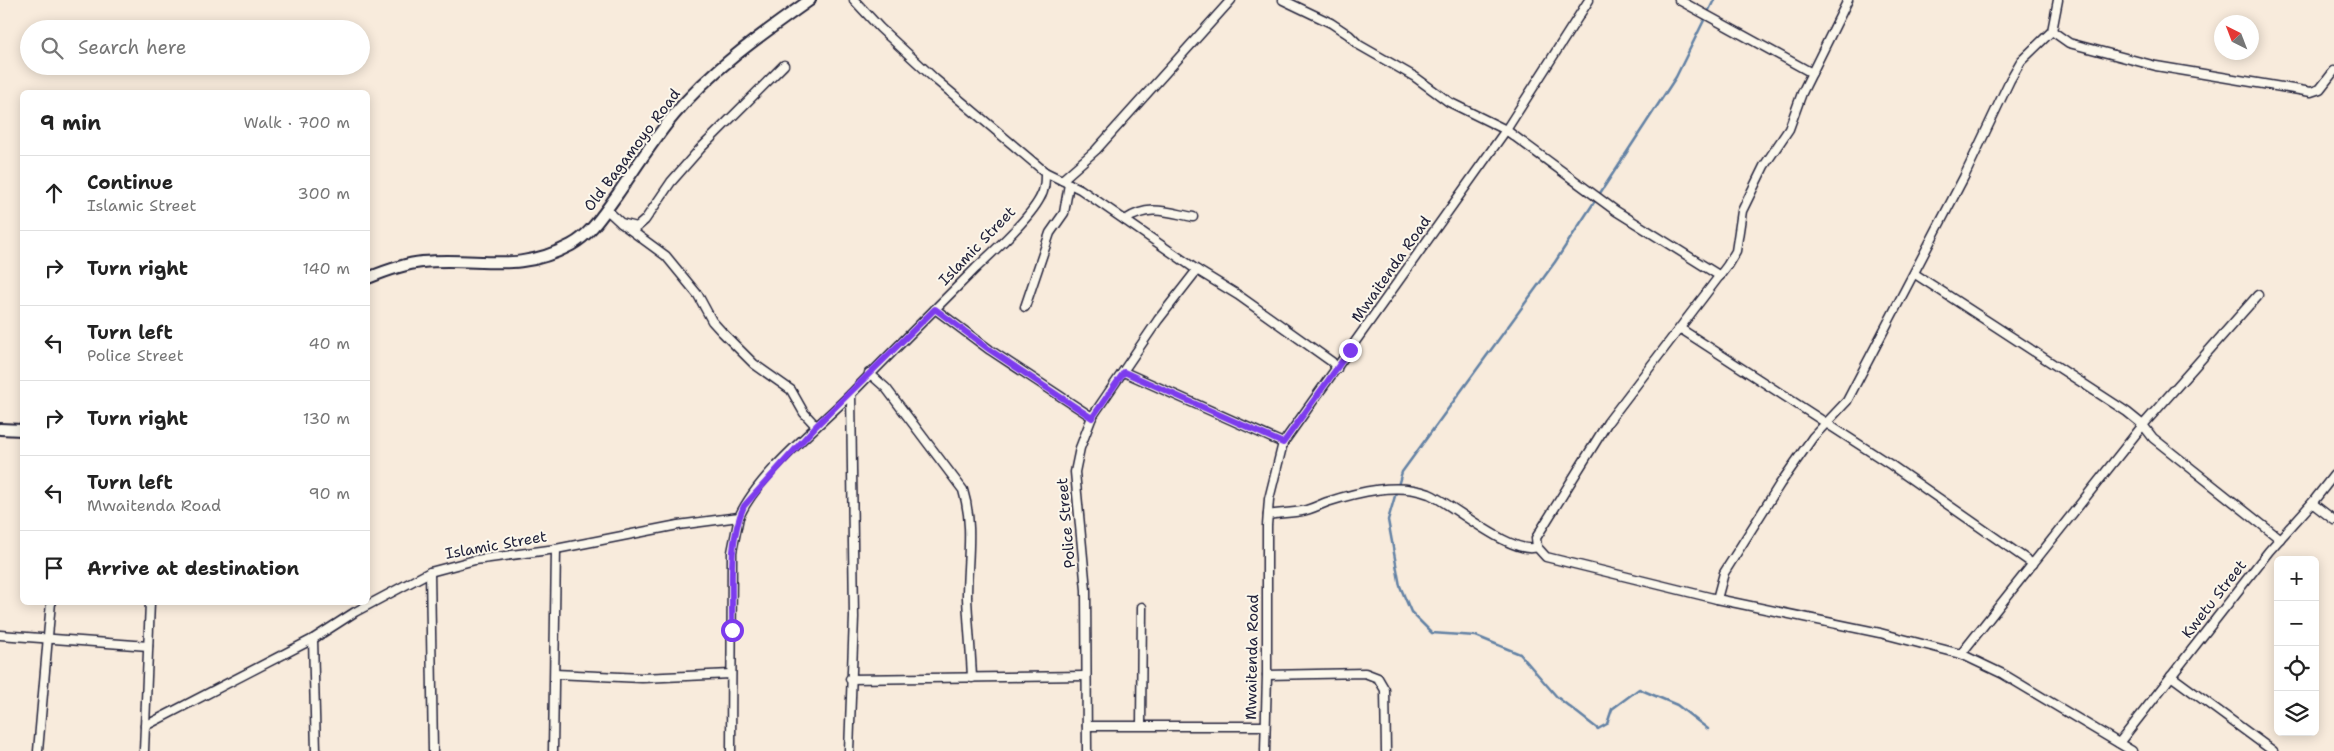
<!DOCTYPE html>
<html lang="en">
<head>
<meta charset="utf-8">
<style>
  body { margin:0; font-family:"Shantell Sans",sans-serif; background:#f2f2f2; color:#222 }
  .controls { position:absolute; right:15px; bottom:15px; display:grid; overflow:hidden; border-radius:8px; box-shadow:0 2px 12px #0003 }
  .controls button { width:45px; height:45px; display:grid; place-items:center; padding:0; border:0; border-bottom:1px solid #e0e0e0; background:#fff; color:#222; font:25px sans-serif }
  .compass { position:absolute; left:2214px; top:15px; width:45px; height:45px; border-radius:50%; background:#fff; box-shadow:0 2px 12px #0003; rotate:318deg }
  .stop { position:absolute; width:15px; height:15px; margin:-11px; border:4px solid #7c3aed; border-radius:50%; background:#fff }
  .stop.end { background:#7c3aed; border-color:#fff; box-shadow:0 1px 5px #0008 }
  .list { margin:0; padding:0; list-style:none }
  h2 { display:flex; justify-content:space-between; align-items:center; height:65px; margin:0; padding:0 20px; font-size:21px }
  h2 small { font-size:16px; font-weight:400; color:#767676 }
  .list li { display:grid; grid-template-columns:32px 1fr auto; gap:15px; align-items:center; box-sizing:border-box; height:75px; padding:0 20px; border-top:1px solid #e0e0e0 }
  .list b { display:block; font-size:19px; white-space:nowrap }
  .list p { margin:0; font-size:16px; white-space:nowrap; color:#767676 }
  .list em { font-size:16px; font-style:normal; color:#767676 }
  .icon { flex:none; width:28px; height:28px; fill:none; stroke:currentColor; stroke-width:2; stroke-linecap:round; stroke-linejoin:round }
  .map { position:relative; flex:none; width:2334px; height:751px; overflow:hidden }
  .search { position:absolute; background:#fff; box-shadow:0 2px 12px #0003; left:20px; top:20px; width:350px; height:55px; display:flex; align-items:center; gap:12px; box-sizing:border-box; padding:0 18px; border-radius:28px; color:#767676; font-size:19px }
  .panel { position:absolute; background:#fff; box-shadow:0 2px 12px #0003; left:20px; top:90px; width:350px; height:515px; border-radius:8px }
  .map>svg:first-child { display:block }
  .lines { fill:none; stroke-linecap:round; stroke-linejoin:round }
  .stream { stroke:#6281a4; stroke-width:2.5 }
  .minor-casing { stroke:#22223b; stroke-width:11 }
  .tertiary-casing { stroke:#22223b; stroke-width:14 }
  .minor { stroke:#fbf7ec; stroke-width:8 }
  .tertiary { stroke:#fbf7ec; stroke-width:10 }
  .route { stroke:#7c3aed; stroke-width:6 }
  .labels { text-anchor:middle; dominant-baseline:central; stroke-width:4; stroke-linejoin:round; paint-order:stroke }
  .street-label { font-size:15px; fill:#22223b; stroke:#fbf7ec }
</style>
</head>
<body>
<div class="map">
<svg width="2334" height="751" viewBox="0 0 2334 751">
  <rect width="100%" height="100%" fill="#f8ebdc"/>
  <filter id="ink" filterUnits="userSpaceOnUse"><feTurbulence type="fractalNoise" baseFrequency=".02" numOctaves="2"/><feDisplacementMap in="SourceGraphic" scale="10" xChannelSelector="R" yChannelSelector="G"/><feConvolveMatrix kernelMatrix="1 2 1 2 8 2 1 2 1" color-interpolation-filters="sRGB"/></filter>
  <g filter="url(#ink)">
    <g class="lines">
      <polyline class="stream" points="1708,729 1677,705 1639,689 1612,709 1607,724 1598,729 1557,697 1520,654 1476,636 1432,633 1411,612 1400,586 1388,520 1402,472 1555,262 1676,77 1714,0"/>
      <defs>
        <g id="minor">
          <polyline points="1283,0 1331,23 1349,35 1359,45 1415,77 1449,102 1506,130 1616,211 1720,276"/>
          <polyline points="1679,0 1812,73"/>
          <polyline points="1848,0 1802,93 1789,129 1764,166 1742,211 1736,251 1727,266 1608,422 1536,538 1537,547 1546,557 1717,599 1880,633 1961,654 2003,674 2132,751"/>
          <polyline points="2052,31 2069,43 2156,66 2311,92 2320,89 2334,71"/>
          <polyline points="1045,172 1080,189 1197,270 1238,295 1332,362 1337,369"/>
          <polyline points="1062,180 1096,150 1231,0"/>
          <polyline points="607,210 621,223 637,227 645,220 671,182 700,149 784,65"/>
          <path d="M 1125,220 C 1149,204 1167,212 1193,217"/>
          <polyline points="621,223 666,256 698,295 712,321 722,332 754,364 791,390 804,413 816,426"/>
          <polyline points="1915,274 2127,412 2143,425 2153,438 2280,539"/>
          <polyline points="1025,307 1050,233 1064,213 1069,184"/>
          <polyline points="935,309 990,350 1092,417"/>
          <polyline points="1681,329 1891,465 2033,564"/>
          <polyline points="1124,372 1283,443"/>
          <path d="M 869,373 L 886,388 L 963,490 C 974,525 967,561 967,597 C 968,624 971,651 972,678"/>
          <polyline points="2312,503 2334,520"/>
          <path d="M 1268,515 C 1279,513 1291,513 1302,511 C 1310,510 1319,505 1327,502 C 1358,492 1397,482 1429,494 C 1451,503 1513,557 1537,547"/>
          <polyline points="430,572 433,751"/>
          <polyline points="1717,599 1724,573 1780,484 1813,437 1847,401 1964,177 2010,80 2021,61 2052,31 2058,0"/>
          <polyline points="0,635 148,646"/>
          <polyline points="313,639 316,751"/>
          <polyline points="1961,654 2143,425 2258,295"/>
          <polyline points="555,674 642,678 731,674"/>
          <polyline points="1267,675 1365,673 1378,678 1385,690 1386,751"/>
          <polyline points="2171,676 2273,751"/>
          <polyline points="850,679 1085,676"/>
          <polyline points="1141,725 1142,607"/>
          <path d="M 145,726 L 313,639 L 355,612 L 430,572 L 475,560 L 556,549 L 678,525 L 739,517 C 759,473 816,429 851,394 C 892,352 934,310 976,268 C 994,251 1029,219 1040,198 C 1045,190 1045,181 1045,172 L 935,79 L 880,28 L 854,0"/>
          <polyline points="1087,726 1265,726"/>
          <polyline points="2119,743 2269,551 2312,503 2334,475"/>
          <polyline points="38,751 51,602"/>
          <polyline points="144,751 150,602"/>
          <polyline points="553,751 556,549"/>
          <polyline points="731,751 732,552 739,517"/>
          <polyline points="849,751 854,617 851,394"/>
          <polyline points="1087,751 1086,590 1075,472 1080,448 1092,417 1158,320 1197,270"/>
          <polyline points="1265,751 1267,675 1267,526 1269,499 1283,443 1506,130 1589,0"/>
        </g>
        <g id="tertiary">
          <path d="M 368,278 C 385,271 403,264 422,262 C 479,256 515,275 571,245 C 591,234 603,214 617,195 C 635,169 653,140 674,115 C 712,69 762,34 810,0"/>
          <polyline points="0,429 22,430"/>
        </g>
      </defs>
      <use href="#minor" class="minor-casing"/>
      <use href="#tertiary" class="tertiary-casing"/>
      <use href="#minor" class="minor"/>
      <use href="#tertiary" class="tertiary"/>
    </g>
  </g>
  <g class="lines" filter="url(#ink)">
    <path class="route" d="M 732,630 C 733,589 727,544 744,506 L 816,426 L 935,309 L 990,350 L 1092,418 L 1124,372 L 1283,443 L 1350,350"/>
  </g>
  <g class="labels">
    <g class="street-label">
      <text transform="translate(632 150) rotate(-53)">Old Bagamoyo Road</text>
      <text transform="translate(977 246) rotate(-46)">Islamic Street</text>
      <text transform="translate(1391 269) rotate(-55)">Mwaitenda Road</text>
      <text transform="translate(1066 523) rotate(-95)">Police Street</text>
      <text transform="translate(496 545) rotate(-10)">Islamic Street</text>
      <text transform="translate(2214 599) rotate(-52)">Kwetu Street</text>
      <text transform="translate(1252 657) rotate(-89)">Mwaitenda Road</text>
    </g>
  </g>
</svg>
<div class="controls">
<button>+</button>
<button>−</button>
<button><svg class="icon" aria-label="locate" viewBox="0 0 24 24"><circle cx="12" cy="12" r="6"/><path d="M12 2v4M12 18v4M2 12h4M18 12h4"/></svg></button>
<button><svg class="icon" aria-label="layers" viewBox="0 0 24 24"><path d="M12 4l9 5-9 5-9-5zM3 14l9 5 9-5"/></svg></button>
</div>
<svg class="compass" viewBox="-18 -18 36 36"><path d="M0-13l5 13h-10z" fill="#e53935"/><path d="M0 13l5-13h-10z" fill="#767676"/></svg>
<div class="stop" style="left:732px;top:630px"></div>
<div class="stop end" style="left:1350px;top:350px"></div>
<div class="search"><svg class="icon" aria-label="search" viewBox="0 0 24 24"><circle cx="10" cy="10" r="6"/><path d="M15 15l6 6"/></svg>Search here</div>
<section class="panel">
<h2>9 min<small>Walk · 700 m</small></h2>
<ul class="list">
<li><svg class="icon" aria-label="ahead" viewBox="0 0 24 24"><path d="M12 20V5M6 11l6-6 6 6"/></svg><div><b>Continue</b><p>Islamic Street</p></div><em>300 m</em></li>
<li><svg class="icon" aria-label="right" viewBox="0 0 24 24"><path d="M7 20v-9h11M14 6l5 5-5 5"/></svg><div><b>Turn right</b></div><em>140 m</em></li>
<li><svg class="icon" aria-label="left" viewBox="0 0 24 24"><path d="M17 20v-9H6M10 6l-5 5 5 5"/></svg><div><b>Turn left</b><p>Police Street</p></div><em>40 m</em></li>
<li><svg class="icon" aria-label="right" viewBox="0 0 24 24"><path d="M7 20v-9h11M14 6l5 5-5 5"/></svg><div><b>Turn right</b></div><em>130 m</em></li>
<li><svg class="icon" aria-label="left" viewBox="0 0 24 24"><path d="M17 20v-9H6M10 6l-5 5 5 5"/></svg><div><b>Turn left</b><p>Mwaitenda Road</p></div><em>90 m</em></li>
<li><svg class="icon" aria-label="arrive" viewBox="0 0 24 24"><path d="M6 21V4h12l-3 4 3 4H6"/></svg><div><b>Arrive at destination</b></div></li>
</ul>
</section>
</div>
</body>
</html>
